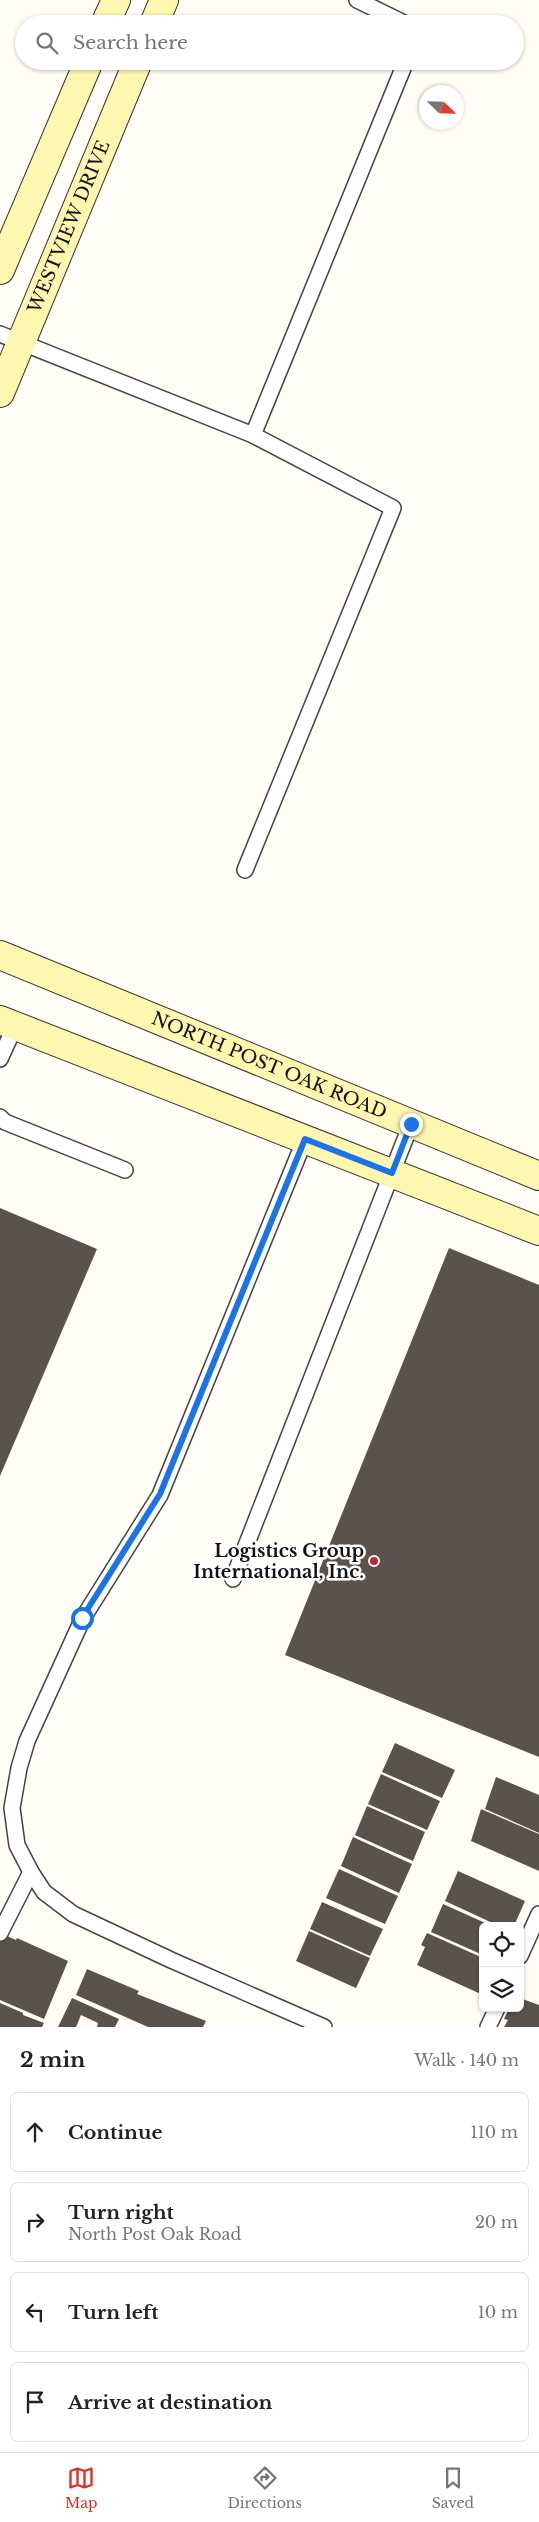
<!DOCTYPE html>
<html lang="en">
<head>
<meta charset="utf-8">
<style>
  body { margin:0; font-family:"Libre Baskerville",serif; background:#f2f2f2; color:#222 }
  .controls { position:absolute; right:15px; bottom:15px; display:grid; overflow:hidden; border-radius:8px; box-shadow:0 1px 4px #0004 }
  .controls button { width:45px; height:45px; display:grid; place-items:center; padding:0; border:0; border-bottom:1px solid #e0e0e0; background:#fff; color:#222; font:25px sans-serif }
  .compass { position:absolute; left:419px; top:85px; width:45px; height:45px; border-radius:50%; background:#fff; box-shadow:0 1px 4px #0004; rotate:113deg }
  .stop { position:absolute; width:15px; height:15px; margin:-11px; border:4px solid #1a73e8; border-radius:50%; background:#fff }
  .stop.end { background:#1a73e8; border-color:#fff; box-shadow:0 1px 5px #0008 }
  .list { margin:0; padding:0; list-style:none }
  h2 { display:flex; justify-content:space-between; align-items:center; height:65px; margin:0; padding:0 20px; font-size:21px }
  h2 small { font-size:16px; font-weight:400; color:#767676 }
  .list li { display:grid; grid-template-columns:32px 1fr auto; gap:15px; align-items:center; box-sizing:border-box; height:80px; margin:0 10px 10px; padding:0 10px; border:1px solid #e0e0e0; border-radius:8px }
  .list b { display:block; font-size:19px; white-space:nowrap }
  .list p { margin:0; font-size:16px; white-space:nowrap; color:#767676 }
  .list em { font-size:16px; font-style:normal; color:#767676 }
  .icon { flex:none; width:28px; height:28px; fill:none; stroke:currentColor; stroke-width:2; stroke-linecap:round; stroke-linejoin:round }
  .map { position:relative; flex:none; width:539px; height:2027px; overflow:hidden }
  .search { position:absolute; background:#fff; box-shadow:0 1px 4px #0004; left:15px; right:15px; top:15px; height:55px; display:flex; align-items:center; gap:12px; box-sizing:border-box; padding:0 18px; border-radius:28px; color:#767676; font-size:19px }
  .sheet { height:425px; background:#fff }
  nav { display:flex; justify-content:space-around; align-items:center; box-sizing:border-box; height:70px; border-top:1px solid #e0e0e0; background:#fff; font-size:14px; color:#767676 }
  nav a { display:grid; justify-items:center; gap:2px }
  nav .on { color:#d93025 }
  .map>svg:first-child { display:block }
  .building { fill:#5a524d }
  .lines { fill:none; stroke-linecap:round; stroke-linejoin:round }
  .lane-casing { stroke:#444; stroke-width:18 }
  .secondary-casing { stroke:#333; stroke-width:30 }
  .lane { stroke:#fff; stroke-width:15 }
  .secondary { stroke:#fff6b0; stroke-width:28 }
  .route { stroke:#1a73e8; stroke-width:6 }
  .poi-dot { fill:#c4262e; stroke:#fff; stroke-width:2 }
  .labels { text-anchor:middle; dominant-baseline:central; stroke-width:5; stroke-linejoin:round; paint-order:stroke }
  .street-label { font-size:18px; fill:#111; stroke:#fff }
  .poi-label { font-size:18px; font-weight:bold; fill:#111; stroke:#fff; text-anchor:end }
</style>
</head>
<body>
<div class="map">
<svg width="539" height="2027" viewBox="0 0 539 2027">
  <rect width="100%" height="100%" fill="#fffdf5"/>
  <g class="building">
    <polygon points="0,1208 97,1249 0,1476"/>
    <polygon points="449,1248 539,1285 539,1757 285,1655"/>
    <polygon points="395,1743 455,1770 442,1798 382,1772"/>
    <polygon points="381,1774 440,1801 427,1830 368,1804"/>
    <polygon points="496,1777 539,1795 539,1833 485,1809"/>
    <polygon points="367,1806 425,1832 413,1861 355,1835"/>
    <polygon points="481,1809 539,1834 539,1871 471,1841"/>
    <polygon points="353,1837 412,1864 399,1893 341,1866"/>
    <polygon points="339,1869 398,1896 385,1924 326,1898"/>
    <polygon points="458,1871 525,1901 514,1926 499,1926 445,1901"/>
    <polygon points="322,1902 383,1929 370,1956 310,1929"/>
    <polygon points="443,1904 492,1926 483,1926 483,1955 431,1932"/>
    <polygon points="309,1931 370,1958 356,1988 296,1961"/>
    <polygon points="0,1933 16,1940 17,1938 68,1961 44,2019 0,2000"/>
    <polygon points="427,1933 483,1958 483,1995 417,1965 425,1947 421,1945"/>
    <polygon points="87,1969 139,1991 137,1994 206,2021 203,2027 148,2027 76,1995"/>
    <polygon points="72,1998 119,2019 115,2027 97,2027 98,2023 81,2015 76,2027 58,2027"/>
    <polygon points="520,1998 539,2005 539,2027 504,2027 508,2020 504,2019 509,2008 520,2008"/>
    <polygon points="0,2003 23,2013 23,2015 44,2023 42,2027 0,2027"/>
  </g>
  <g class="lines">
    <defs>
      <g id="lane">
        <polyline points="357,0 406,24"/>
        <polyline points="0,334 253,435 406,61"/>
        <polyline points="245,870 393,508 253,435"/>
        <polyline points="0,1059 15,1026"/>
        <polyline points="0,1117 5,1122 125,1170"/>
        <polyline points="305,1139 160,1495 83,1618 27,1741 19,1768 12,1808 17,1845 31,1872 44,1892 73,1914 171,1960 324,2027"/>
        <polyline points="233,1579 411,1124"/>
        <polyline points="0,1933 31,1872"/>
        <polyline points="520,1956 539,1914"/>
        <polyline points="488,2027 497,2008"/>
      </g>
      <g id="secondary">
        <polyline points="105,24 116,0"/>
        <polyline points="154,24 164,0"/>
        <polyline points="0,270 89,61"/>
        <path id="s1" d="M 0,393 L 138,61"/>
        <path id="s2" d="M 0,955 L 539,1176"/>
        <polyline points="0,1020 539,1231"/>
      </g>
    </defs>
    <use href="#lane" class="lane-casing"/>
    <use href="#secondary" class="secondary-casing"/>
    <use href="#lane" class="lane"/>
    <use href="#secondary" class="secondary"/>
  </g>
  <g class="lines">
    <polyline class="route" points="82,1618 160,1494 305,1139 392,1173 411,1124"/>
  </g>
  <circle class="poi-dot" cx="374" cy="1561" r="5"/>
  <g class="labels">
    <g class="street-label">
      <text stroke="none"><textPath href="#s1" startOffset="180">WESTVIEW DRIVE</textPath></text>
      <text stroke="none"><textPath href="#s2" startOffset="291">NORTH POST OAK ROAD</textPath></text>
    </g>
    <g class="poi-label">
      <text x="364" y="1551">Logistics Group<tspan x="364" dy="21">International, Inc.</tspan></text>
    </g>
  </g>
</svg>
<div class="controls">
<button><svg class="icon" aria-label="locate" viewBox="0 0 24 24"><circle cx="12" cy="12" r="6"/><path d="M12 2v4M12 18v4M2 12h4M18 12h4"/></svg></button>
<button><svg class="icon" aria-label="layers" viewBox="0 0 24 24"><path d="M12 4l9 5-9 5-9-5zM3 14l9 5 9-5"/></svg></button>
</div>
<svg class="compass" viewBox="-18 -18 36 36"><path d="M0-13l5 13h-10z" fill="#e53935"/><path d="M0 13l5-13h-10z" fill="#767676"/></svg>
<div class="stop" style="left:82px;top:1618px"></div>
<div class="stop end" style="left:411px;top:1124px"></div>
<div class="search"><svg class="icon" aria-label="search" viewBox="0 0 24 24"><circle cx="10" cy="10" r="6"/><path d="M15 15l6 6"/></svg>Search here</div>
</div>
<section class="sheet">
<h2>2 min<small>Walk · 140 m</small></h2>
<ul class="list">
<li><svg class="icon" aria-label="ahead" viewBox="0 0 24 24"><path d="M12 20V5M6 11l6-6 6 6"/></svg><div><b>Continue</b></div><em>110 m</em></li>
<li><svg class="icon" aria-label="right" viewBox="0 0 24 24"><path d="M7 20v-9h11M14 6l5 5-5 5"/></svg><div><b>Turn right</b><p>North Post Oak Road</p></div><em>20 m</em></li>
<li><svg class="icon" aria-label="left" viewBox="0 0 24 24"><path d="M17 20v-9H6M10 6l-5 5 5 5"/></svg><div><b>Turn left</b></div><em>10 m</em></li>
<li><svg class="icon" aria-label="arrive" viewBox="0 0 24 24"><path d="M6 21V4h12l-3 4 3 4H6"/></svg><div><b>Arrive at destination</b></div></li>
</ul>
</section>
<nav>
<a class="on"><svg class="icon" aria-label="map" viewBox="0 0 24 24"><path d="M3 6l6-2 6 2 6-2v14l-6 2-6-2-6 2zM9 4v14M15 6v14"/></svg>Map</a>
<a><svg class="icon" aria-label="directions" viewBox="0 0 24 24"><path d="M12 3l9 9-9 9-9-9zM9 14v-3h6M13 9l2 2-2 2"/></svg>Directions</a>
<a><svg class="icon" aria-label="saved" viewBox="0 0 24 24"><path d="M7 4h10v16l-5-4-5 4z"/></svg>Saved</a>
</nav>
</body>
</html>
